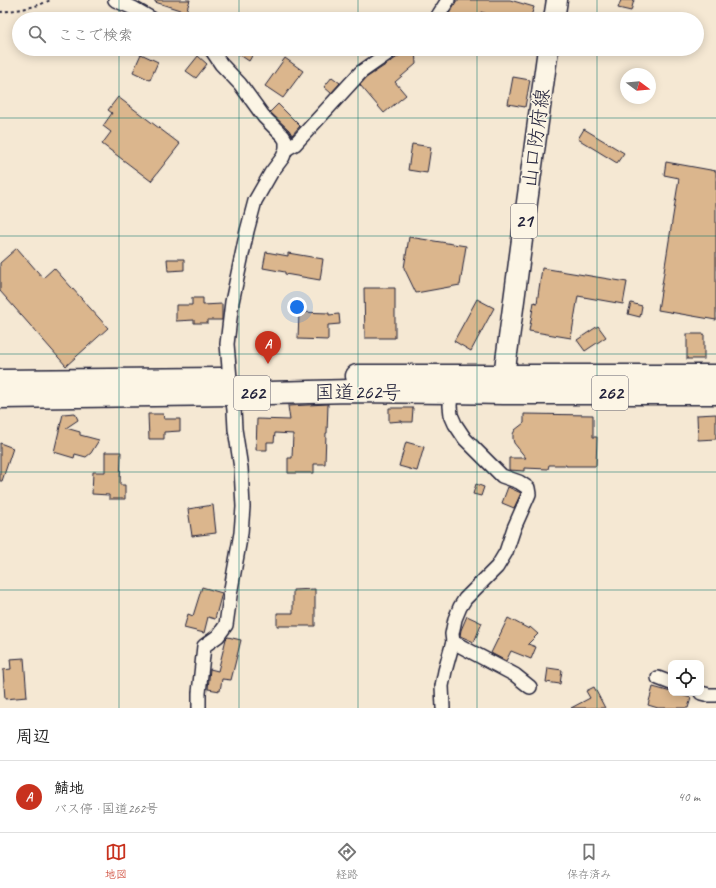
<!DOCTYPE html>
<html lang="ja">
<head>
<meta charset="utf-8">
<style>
  body { margin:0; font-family:Caveat,"Klee One",sans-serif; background:#f6f6f6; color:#222 }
  .controls { position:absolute; right:12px; bottom:12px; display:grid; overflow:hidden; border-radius:8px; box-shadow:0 2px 10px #0003 }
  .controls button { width:36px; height:36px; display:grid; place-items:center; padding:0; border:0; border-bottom:1px solid #e0e0e0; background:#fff; color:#222; font:20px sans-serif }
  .compass { position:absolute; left:620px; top:68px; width:36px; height:36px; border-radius:50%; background:#fff; box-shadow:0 2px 10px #0003; rotate:106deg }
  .you { position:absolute; left:297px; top:307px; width:14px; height:14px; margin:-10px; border:3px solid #fff; border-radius:50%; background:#1a73e8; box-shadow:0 0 0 6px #1a73e833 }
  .badge { display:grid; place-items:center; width:26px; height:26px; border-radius:50%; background:#c8321e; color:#fff; font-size:13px; font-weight:700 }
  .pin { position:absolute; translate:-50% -33px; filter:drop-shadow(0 1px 2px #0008) }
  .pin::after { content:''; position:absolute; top:21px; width:14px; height:12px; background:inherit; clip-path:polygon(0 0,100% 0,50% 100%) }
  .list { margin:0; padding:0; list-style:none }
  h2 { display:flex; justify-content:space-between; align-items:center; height:52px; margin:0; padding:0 16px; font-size:17px }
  h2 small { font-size:13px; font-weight:400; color:#767676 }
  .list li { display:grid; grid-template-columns:26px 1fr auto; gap:12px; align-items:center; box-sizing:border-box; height:72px; padding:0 16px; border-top:1px solid #e0e0e0 }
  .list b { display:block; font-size:15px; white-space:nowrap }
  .list p { margin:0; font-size:13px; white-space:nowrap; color:#767676 }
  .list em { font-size:13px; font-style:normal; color:#767676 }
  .icon { flex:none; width:22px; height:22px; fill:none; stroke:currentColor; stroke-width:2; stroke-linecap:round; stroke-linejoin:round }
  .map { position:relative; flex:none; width:716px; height:708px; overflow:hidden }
  .search { position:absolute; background:#fff; box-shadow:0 2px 10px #0003; left:12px; right:12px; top:12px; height:44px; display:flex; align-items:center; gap:10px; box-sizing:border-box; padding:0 14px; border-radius:22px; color:#767676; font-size:15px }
  .sheet { height:124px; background:#fff }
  nav { display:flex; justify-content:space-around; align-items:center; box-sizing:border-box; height:56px; border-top:1px solid #e0e0e0; background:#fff; font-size:11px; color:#767676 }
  nav a { display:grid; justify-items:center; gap:2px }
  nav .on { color:#c8321e }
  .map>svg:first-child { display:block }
  .building { fill:#dbb68d; stroke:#22223b }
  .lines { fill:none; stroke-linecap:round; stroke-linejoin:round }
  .street-casing { stroke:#22223b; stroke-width:16 }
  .primary-casing { stroke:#22223b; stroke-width:23 }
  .highway-casing { stroke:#22223b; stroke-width:25 }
  .path { stroke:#22223b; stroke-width:2; stroke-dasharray:3 3; stroke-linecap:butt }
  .street { stroke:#fcf5e5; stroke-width:13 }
  .primary { stroke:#fcf5e5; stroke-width:20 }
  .highway { stroke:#fcf5e5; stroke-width:22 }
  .grid { fill:none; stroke:#0f766e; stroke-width:1; stroke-opacity:0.55 }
  .labels { text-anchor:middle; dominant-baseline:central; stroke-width:3; stroke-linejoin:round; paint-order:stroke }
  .shield { fill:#fcf5e5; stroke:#63616e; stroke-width:1 }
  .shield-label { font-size:19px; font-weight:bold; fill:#22223b }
  .street-label { font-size:20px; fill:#22223b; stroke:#fcf5e5 }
</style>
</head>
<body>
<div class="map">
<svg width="716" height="708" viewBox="0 0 716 708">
  <rect width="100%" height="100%" fill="#f5e8d3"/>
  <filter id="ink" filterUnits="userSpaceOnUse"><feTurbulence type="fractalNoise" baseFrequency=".025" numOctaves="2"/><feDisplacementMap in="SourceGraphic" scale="8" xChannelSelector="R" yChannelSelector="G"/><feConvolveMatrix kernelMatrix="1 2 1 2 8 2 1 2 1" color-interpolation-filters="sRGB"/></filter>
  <g filter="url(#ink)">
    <g class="building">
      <polygon points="155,0 190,0 186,12 155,2"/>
      <polygon points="457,0 510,0 534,7 530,19 504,19 481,12 477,19 446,19"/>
      <polygon points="621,0 634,0 631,11 618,8"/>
      <polygon points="231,49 256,49 249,61"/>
      <polygon points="403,49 415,49 416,64 395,82 406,95 384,113 360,85 366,78 399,56"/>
      <polygon points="141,54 158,62 150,80 133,72"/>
      <polygon points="198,56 207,64 196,78 186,71"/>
      <polygon points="285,58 303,71 283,98 265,86"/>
      <polygon points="332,77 340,83 331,93 324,87"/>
      <polygon points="513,77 530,80 525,107 508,104"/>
      <polygon points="118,97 180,144 151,181 102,144 111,132 103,126 112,113 108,110"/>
      <polygon points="278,104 300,126 292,135 289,130 270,112"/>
      <polygon points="584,129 624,153 617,163 578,139"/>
      <polygon points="412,144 431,147 427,173 408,170"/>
      <polygon points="666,162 716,171 716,320 658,310 679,178 664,175"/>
      <polygon points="409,237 466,246 460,285 416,293 404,268"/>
      <polygon points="17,248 43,278 54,268 108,328 66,366 0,291 0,263"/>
      <polygon points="266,252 288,256 288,253 323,259 320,280 285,274 285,272 263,268"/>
      <polygon points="167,259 184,259 184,270 168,271"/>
      <polygon points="542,268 627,282 623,304 578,296 571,338 529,331 534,302 537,303"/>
      <polygon points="364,288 395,288 395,338 365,338"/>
      <polygon points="192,298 203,298 203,305 222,304 222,320 208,320 208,323 194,323 194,320 176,321 176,305 192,305"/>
      <polygon points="477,299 494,308 471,351 454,341"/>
      <polygon points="631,303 642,306 640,317 628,314"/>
      <polygon points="299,312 329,313 329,315 339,314 340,324 328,325 328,340 298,339"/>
      <polygon points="598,326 606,337 585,351 577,340"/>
      <rect x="687" y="334" width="17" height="25"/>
      <polygon points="328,404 327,433 326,433 325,464 314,464 314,473 288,473 288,458 292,458 293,434 275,433 274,442 267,442 267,450 256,450 257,419 290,420 288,406"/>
      <polygon points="389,408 413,408 412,422 402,422 402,421 389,422"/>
      <polygon points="75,413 78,420 66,428 80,432 80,435 99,440 91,453 86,457 75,454 74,458 54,452 63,414"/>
      <polygon points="148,414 163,414 164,419 180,419 180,431 164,432 164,439 149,439"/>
      <polygon points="524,414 593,415 593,437 597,437 596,466 566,466 566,465 549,465 548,469 524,468 524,471 509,470 509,458 526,458 514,443 513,439 513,434 515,430 524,423"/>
      <polygon points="716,414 716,439 698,440 697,415"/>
      <polygon points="406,442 424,447 417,471 399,466"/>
      <polygon points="0,443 13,448 2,481 0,481"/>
      <polygon points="105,452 121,452 120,485 125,485 125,499 109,499 109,495 92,494 93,472 105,472"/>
      <polygon points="476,484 484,487 481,496 473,494"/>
      <polygon points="508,487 521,493 514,508 502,503"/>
      <polygon points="213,505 216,533 192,536 188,509"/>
      <polygon points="202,587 222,593 215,619 208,617 204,633 184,628 188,614 193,616"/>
      <polygon points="315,589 315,626 277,626 277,613 293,613 293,590"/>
      <polygon points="467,616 482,623 474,642 460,636 461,630"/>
      <polygon points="508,618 529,629 530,627 538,634 528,644 536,647 531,659 511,651 506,661 491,653"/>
      <polygon points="228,637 241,640 231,680 222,679 220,691 208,689 210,669 218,671 226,639"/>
      <polygon points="24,658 27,697 5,699 3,670 11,669 10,659"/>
      <polygon points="548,668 562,670 560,684 546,682"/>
      <polygon points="594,687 605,708 571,708 590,698 586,691"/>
      <polygon points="653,687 671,692 671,693 674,693 691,698 688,708 658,708 648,705"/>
    </g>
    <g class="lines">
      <defs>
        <g id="street">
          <polyline points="115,0 133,8 152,19"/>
          <polyline points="436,19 448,0"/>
          <polyline points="286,149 295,144 361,72 394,49"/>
          <polyline points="453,642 515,675 530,687"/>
          <polyline points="658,678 671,683"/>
          <polyline points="701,693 709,695 716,695"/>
          <polyline points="199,708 199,693 204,646 218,636 226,625 231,589 241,533 243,507 241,468 235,429 234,410 230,379 227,344 232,302 247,231 255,201 271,173 283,157 286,149 286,141 283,136 264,117 240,84 221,64 211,49"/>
          <polyline points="443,708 442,686 445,671 453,642 452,634 455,619 460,607 465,599 497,567 506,552 514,528 529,494 528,488 519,482 502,476 465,439 455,424 451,415 450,406 451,392"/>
        </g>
        <g id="primary">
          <polyline points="554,19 557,0"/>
          <polyline points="503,391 504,376 525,217 548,49"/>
        </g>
        <g id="highway">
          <polyline points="357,376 716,376"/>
          <polyline points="0,381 221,379"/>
          <polyline points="0,397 232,394 350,391 451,392 503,393 716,393"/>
        </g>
      </defs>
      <use href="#street" class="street-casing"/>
      <use href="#primary" class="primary-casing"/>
      <use href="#highway" class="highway-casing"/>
      <path class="path" d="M 0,12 C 17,10 35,8 50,0"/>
      <use href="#street" class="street"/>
      <use href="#primary" class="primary"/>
      <use href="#highway" class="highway"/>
    </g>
  </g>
  <path class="grid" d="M 119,0 L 119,19M 239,0 L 239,19M 358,0 L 358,19M 477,0 L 477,19M 597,0 L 597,19M 119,49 L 119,708M 239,49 L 239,708M 358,49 L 358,708M 477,49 L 477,708M 597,49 L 597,708M 0,118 L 716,118M 0,236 L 716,236M 0,354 L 716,354M 0,472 L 716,472M 0,590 L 716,590"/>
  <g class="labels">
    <g class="shield">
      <rect x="511" y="204" width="26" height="34" rx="3"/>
      <rect x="234" y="376" width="36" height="34" rx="3"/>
      <rect x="592" y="376" width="36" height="34" rx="3"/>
    </g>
    <g class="shield-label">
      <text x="524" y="221">21</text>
      <text x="252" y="393">262</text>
      <text x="610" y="393">262</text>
    </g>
    <g class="street-label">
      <text transform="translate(536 138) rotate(-82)">山口防府線</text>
      <text x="358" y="392">国道262号</text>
    </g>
  </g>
</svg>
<div class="controls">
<button><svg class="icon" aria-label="locate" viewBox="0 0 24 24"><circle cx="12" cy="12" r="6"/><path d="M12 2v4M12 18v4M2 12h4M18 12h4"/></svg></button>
</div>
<svg class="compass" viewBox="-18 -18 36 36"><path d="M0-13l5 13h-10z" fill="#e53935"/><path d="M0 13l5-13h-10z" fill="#767676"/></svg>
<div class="you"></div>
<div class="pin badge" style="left:268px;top:364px">A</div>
<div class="search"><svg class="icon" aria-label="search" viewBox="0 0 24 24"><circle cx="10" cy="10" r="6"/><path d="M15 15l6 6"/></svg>ここで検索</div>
</div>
<section class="sheet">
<h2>周辺<small></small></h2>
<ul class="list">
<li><span class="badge">A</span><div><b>鯖地</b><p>バス停 · 国道262号</p></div><em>40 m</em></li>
</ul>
</section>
<nav>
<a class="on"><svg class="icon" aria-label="map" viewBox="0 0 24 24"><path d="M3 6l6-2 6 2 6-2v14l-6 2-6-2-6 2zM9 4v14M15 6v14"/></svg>地図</a>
<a><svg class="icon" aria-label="directions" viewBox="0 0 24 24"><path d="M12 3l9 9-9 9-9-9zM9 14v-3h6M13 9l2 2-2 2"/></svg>経路</a>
<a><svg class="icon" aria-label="saved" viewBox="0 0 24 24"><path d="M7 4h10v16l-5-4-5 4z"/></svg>保存済み</a>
</nav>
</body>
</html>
